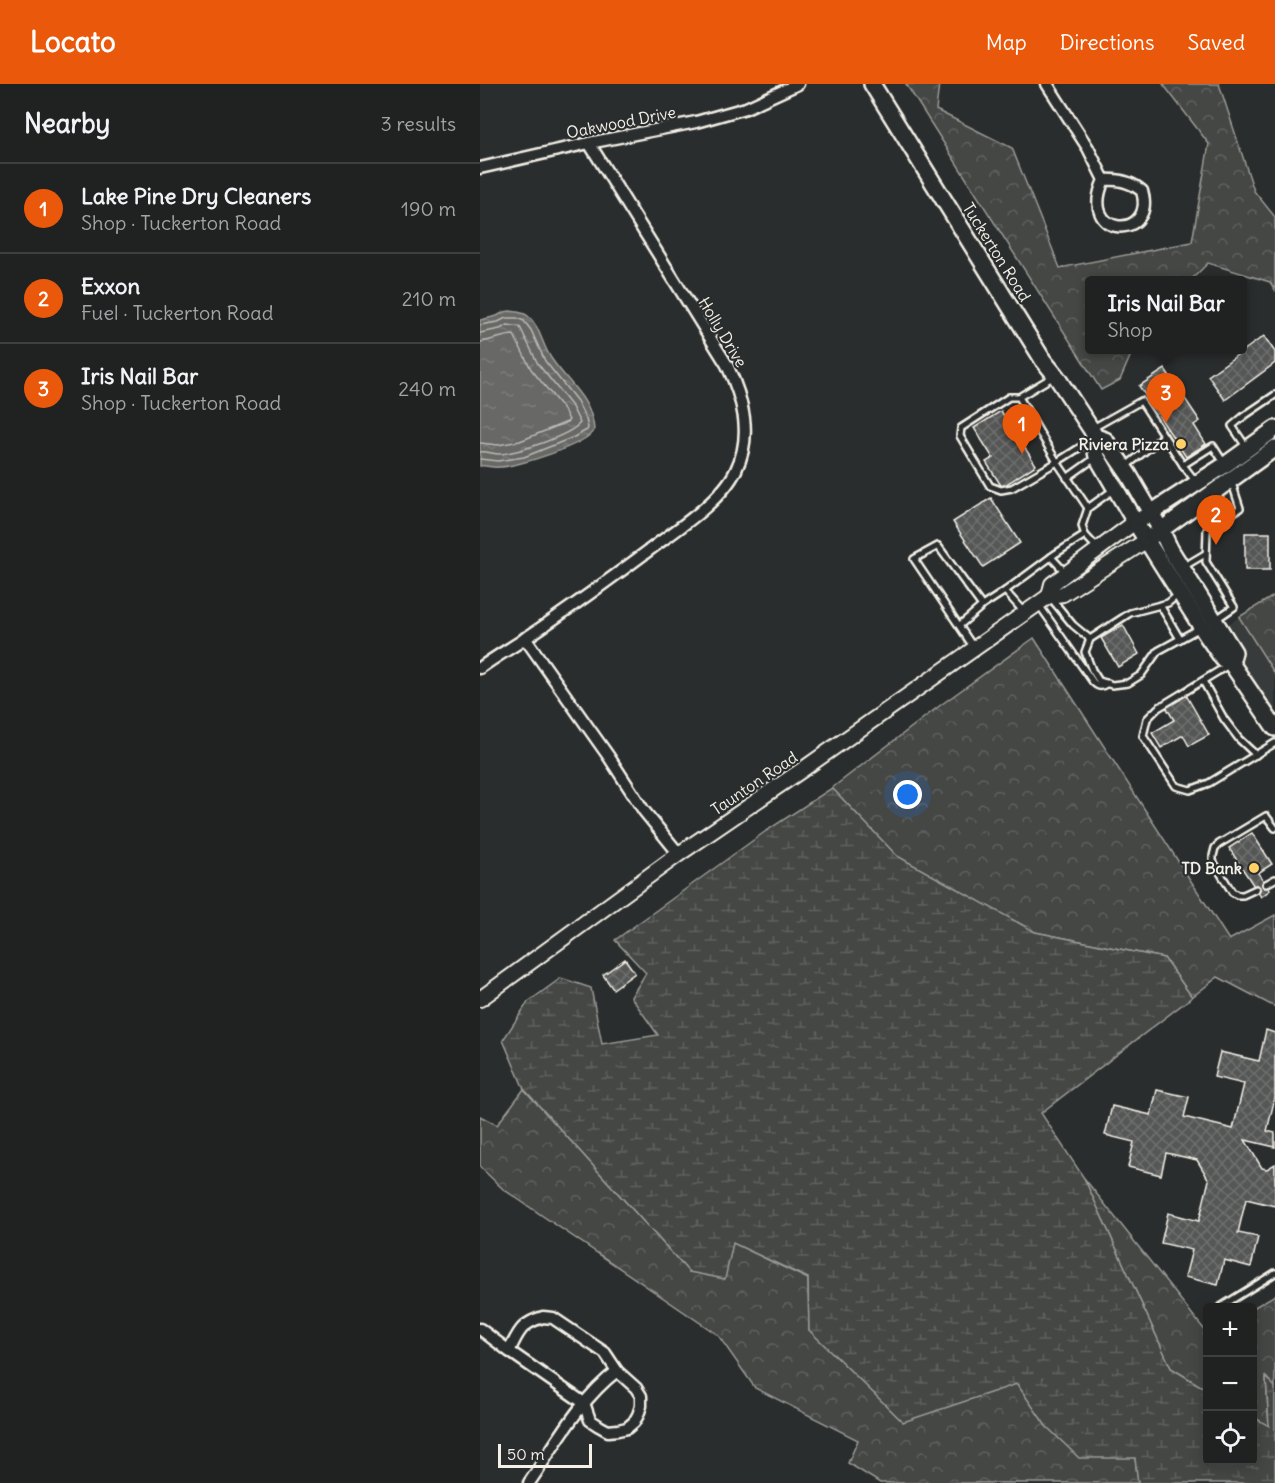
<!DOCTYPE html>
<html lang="en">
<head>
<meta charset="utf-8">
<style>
  body { margin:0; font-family:Delius,sans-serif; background:#2d2f2f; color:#f1f3f6 }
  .controls { position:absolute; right:18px; bottom:18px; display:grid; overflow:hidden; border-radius:6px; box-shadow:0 3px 15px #0003 }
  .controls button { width:54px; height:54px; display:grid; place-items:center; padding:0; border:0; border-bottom:2px solid #3d3f40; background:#202222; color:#f1f3f6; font:30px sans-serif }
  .scale { position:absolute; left:18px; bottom:15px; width:94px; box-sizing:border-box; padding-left:6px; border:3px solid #f4f1e8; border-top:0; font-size:16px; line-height:21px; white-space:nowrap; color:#f4f1e8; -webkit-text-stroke:4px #2a2d2e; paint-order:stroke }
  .you { position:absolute; left:428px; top:711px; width:21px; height:21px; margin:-15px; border:4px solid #fff; border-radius:50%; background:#1a73e8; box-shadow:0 0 0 9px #1a73e833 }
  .badge { display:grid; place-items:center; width:39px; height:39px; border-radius:50%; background:#ea580c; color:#fff; font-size:20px; font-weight:700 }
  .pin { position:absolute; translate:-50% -50px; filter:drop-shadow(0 2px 3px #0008) }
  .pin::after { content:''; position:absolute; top:32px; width:21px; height:18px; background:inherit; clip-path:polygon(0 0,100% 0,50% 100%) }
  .popup { position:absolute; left:605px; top:192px; width:162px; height:78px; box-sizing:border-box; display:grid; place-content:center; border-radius:6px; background:#202222; filter:drop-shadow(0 2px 4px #0005); font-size:20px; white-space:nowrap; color:#a2a4a5 }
  .popup b { font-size:22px; color:#f1f3f6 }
  .popup::after { content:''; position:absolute; left:50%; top:100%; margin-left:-12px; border:12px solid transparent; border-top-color:#202222 }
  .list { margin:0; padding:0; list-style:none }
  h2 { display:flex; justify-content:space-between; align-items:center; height:78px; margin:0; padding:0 24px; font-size:26px }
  h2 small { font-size:20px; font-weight:400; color:#a2a4a5 }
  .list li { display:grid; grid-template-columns:39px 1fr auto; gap:18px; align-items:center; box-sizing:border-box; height:90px; padding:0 24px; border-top:2px solid #3d3f40 }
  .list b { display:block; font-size:22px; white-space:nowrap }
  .list p { margin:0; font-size:20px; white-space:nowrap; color:#a2a4a5 }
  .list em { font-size:20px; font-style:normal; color:#a2a4a5 }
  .icon { flex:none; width:33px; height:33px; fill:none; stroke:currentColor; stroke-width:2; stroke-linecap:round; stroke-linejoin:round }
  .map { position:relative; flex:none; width:795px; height:1399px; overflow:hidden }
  header { display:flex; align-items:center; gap:36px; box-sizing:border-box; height:84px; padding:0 30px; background:#ea580c; color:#fff }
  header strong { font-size:28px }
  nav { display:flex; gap:33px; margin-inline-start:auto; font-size:21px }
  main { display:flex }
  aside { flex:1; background:#202222 }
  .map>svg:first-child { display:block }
  .built { fill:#373a3a }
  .forest { fill:url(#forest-crowns); stroke:#9c9c96; stroke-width:1.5 }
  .wetland { fill:url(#wetland-marsh); stroke:#9c9c96; stroke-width:1.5 }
  .water { fill:url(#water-ripples); stroke:#9f9f9a; stroke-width:1.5 }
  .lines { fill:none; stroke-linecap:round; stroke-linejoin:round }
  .shore { stroke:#bcbab4; stroke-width:1.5 }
  .building { fill:url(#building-cross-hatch); stroke:#f4f1e8; stroke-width:1.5 }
  .service-casing { stroke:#f4f1e8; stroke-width:10 }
  .minor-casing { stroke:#f4f1e8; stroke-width:15 }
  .tertiary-casing { stroke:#f4f1e8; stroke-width:18 }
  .secondary-casing { stroke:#f4f1e8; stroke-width:20 }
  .service { stroke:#2a2d2e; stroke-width:5 }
  .minor { stroke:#2a2d2e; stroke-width:10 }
  .tertiary { stroke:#2a2d2e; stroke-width:14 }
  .secondary { stroke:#2a2d2e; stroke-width:15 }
  .poi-dot { fill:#ffd166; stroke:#2a2d2e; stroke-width:2 }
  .labels { text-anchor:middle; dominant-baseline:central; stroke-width:4.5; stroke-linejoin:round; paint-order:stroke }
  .street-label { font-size:16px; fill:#f4f1e8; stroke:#2a2d2e }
  .poi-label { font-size:16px; font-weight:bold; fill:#f4f1e8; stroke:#2a2d2e; text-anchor:end }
</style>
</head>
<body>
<header>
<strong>Locato</strong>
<nav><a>Map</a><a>Directions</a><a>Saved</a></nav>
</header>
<main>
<aside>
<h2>Nearby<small>3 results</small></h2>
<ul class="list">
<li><span class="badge">1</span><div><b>Lake Pine Dry Cleaners</b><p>Shop · Tuckerton Road</p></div><em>190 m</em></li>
<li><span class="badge">2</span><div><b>Exxon</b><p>Fuel · Tuckerton Road</p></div><em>210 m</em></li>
<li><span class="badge">3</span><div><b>Iris Nail Bar</b><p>Shop · Tuckerton Road</p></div><em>240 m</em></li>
</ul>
</aside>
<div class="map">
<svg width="795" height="1399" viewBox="0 0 795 1399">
  <defs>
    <pattern id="forest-crowns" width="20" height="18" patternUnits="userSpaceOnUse" patternTransform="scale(1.5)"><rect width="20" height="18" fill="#444645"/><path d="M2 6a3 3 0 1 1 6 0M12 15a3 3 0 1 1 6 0" fill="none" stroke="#606160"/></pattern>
    <pattern id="wetland-marsh" width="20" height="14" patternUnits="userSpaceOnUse" patternTransform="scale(1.5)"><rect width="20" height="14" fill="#444645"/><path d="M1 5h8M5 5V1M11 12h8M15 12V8" fill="none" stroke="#606160"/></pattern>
    <pattern id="water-ripples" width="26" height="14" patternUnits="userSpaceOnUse" patternTransform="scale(1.5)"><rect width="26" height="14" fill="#676866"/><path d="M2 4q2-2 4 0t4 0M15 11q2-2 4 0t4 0" fill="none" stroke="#7d7e7c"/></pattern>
    <pattern id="building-cross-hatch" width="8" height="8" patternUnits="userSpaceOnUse" patternTransform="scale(1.5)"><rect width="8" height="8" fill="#555756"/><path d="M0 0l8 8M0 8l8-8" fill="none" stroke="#6e706e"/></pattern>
  </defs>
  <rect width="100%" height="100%" fill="#2a2d2e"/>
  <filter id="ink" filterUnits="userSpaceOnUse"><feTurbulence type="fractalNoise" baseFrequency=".0167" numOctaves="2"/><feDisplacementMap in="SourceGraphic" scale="12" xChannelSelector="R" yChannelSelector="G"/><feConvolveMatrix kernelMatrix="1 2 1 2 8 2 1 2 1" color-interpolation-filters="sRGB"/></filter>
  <g filter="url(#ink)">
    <polygon class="built" points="795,511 795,644 739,547 759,533"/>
    <g class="forest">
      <polygon points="426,0 459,0 456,26 532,64 580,184 712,158 729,60 683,0 739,0 774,107 795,133 795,206 790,198 728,179 711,196 610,196 610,266 653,266 640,296 621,306"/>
      <polygon points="795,511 795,590 759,533"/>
      <polygon points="554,554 749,856 795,831 795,923 738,893 712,913 684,874 555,848 417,772 352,704 462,620"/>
      <polygon points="44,1005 209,1188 253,1159 328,1195 329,1246 423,1338 537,1299 566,1342 655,1374 658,1399 400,1399 368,1379 378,1356 275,1304 238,1251 23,1105 0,1083 0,1032 17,1041"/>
      <polygon points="604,1094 727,1249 727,1306 691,1284"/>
      <polygon points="795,1211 795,1303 786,1295 789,1343 773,1333 773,1224"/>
    </g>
    <polygon class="wetland" points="352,704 417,772 555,848 684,874 712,913 561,1029 604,1094 691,1284 727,1306 728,1376 772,1376 773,1333 789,1342 786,1293 795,1303 795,1399 658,1399 655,1374 599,1374 566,1342 537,1300 423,1338 329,1246 328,1194 253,1159 245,1195 209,1188 44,1005 23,956 48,918 81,894 111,904 122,960 178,951 151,913 166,889 135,856 286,747"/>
    <path class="water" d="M 30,227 C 36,228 43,228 48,232 C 60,242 62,261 71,274 C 86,297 113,316 114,346 C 106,361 37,383 19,383 C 12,384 6,381 0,382 L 0,236 L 17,232 L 24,228 Z"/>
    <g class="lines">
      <g class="shore">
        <polyline points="0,241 18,238 26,234 37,234 44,237 51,246 65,277 97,317 106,335 108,344 107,346 94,353 44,373 18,377 0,375"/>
        <path d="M 0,249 L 20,245 L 28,241 L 40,243 L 58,280 L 91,321 L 100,339 C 89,352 37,369 19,370 C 13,370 7,367 0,368"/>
        <path d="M 0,258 C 11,257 24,251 34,251 L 51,285 L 84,326 L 89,336 L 87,338 L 40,357 L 18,361 L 0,359"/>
      </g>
    </g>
    <g class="building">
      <polygon points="784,252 795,268 795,279 745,316 728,292"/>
      <polygon points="685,285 720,337 714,341 726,360 706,373 659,302"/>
      <polygon points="521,327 556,381 522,403 506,378 513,374 494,344"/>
      <polygon points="511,414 540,459 503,483 473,438"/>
      <rect x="765" y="449" width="25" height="37"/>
      <polygon points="643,541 659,570 638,583 621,554"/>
      <polygon points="706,611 729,651 709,662 703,651 681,664 672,649 694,636 686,623"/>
      <polygon points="772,749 792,780 778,789 790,806 781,813 749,764"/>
      <polygon points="145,875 155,889 133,905 123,891"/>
      <polygon points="786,946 795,949 795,1013 787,1047 795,1049 795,1063 765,1056 782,1084 787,1085 795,1080 795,1122 766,1115 758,1149 778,1153 771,1183 744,1176 738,1201 705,1193 712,1166 681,1159 688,1129 719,1137 729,1096 717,1076 686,1069 681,1091 648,1083 654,1058 625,1051 632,1022 671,1031 677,1006 709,1013 704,1033 753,1045 764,1000 734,993 740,968 779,977"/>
    </g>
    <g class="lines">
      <defs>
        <g id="service">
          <polyline points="574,292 539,313 577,378 613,355"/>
          <polyline points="539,313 529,313 481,344 480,352 510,402 521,406 532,404 577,378 608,424"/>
          <polyline points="613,344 661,317 703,381 716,398"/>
          <polyline points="767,364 752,342 764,332 795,311"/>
          <polyline points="703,381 733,362 744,379"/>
          <polyline points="645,383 684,352"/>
          <polyline points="587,394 615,374"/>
          <polyline points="718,422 733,443"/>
          <polyline points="605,451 618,465"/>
          <polyline points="571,473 586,489"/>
          <polyline points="703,483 725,470"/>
          <polyline points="525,507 575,470 605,451 602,442 608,424 633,406"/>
          <polyline points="699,510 688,519 650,529 610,555 605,568 612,586 619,597 632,601 648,599 661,591 678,567 720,544"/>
          <polyline points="570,513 593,541 610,555"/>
          <path d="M 559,521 L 613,598 C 619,604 621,603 628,599"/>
          <polyline points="680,521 700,555"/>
          <polyline points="735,536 754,523 726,478 727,446 760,424 751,396"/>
          <polyline points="480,541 502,522"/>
          <polyline points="494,564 434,475 458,462 502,522 525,507 543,527"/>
          <polyline points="750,580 678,624 667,635 663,652 696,702 710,706 729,699 795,659"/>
          <polyline points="723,597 744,635 759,655 776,671"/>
          <polyline points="786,800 795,795"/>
          <polyline points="776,805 763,811 757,811 752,808 733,777 733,772 735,764 739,760 786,732 795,744"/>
          <polyline points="739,1224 795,1189"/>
        </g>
        <g id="minor">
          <path d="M 567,0 L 608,64 L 624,96 C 597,156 677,156 662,107 C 650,97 638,95 624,96"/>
          <polyline points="0,84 109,59 216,38 266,24 318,0"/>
          <polyline points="45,554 129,673 164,727 199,770"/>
          <path d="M 0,584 C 15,573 31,564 46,554 C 92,523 136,491 180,458 C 205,440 243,414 256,386 C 273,351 263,315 247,281 L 109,59"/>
          <path d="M 63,1233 L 73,1234 L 125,1269 L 137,1287 L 156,1304 L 161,1312 L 161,1322 L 158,1331 L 154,1338 L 147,1344 L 138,1346 L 128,1347 L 119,1342 L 110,1336 L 104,1319 L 29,1267 C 39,1248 40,1240 63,1233 Z"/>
          <polyline points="0,1245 29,1267"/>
          <path d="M 49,1399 C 76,1360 99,1316 137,1287"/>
        </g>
        <g id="tertiary">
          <polyline points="569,512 572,500 655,438"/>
          <polyline points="0,915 199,770 322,686 569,512 583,510 667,456"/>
        </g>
        <g id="secondary">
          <path d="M 392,0 L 563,276 L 576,292 L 611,345 C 618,356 614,361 617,373 L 655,438 L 727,552 L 743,575 L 751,579 L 795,644"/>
          <polyline points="616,353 625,356 649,391 681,446 690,465 754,568 751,579"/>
          <polyline points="663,434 745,381 795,345"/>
          <polyline points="674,451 795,364"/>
        </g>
      </defs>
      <use href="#service" class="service-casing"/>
      <use href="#minor" class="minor-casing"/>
      <use href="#tertiary" class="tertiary-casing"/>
      <use href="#secondary" class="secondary-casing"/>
      <use href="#service" class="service"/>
      <use href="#minor" class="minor"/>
      <use href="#tertiary" class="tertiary"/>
      <use href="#secondary" class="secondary"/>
    </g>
  </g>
  <g class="poi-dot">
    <circle cx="701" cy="360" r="6"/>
    <circle cx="774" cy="784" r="6"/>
  </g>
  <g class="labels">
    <g class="street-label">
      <text transform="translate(141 38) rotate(-11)">Oakwood Drive</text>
      <text transform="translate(517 168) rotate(58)">Tuckerton Road</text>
      <text transform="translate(243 248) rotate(59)">Holly Drive</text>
      <text transform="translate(274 699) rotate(-34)">Taunton Road</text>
    </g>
    <g class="poi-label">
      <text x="689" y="360">Riviera Pizza</text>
      <text x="762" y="784">TD Bank</text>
    </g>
  </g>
</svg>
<div class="controls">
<button>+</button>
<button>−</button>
<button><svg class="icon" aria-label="locate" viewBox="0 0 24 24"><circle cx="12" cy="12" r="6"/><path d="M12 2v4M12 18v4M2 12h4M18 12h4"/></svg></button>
</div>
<div class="scale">50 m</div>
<div class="you"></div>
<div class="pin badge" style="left:542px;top:370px">1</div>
<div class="pin badge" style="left:736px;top:461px">2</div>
<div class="pin badge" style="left:686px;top:339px">3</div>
<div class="popup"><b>Iris Nail Bar</b>Shop</div>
</div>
</main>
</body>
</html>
